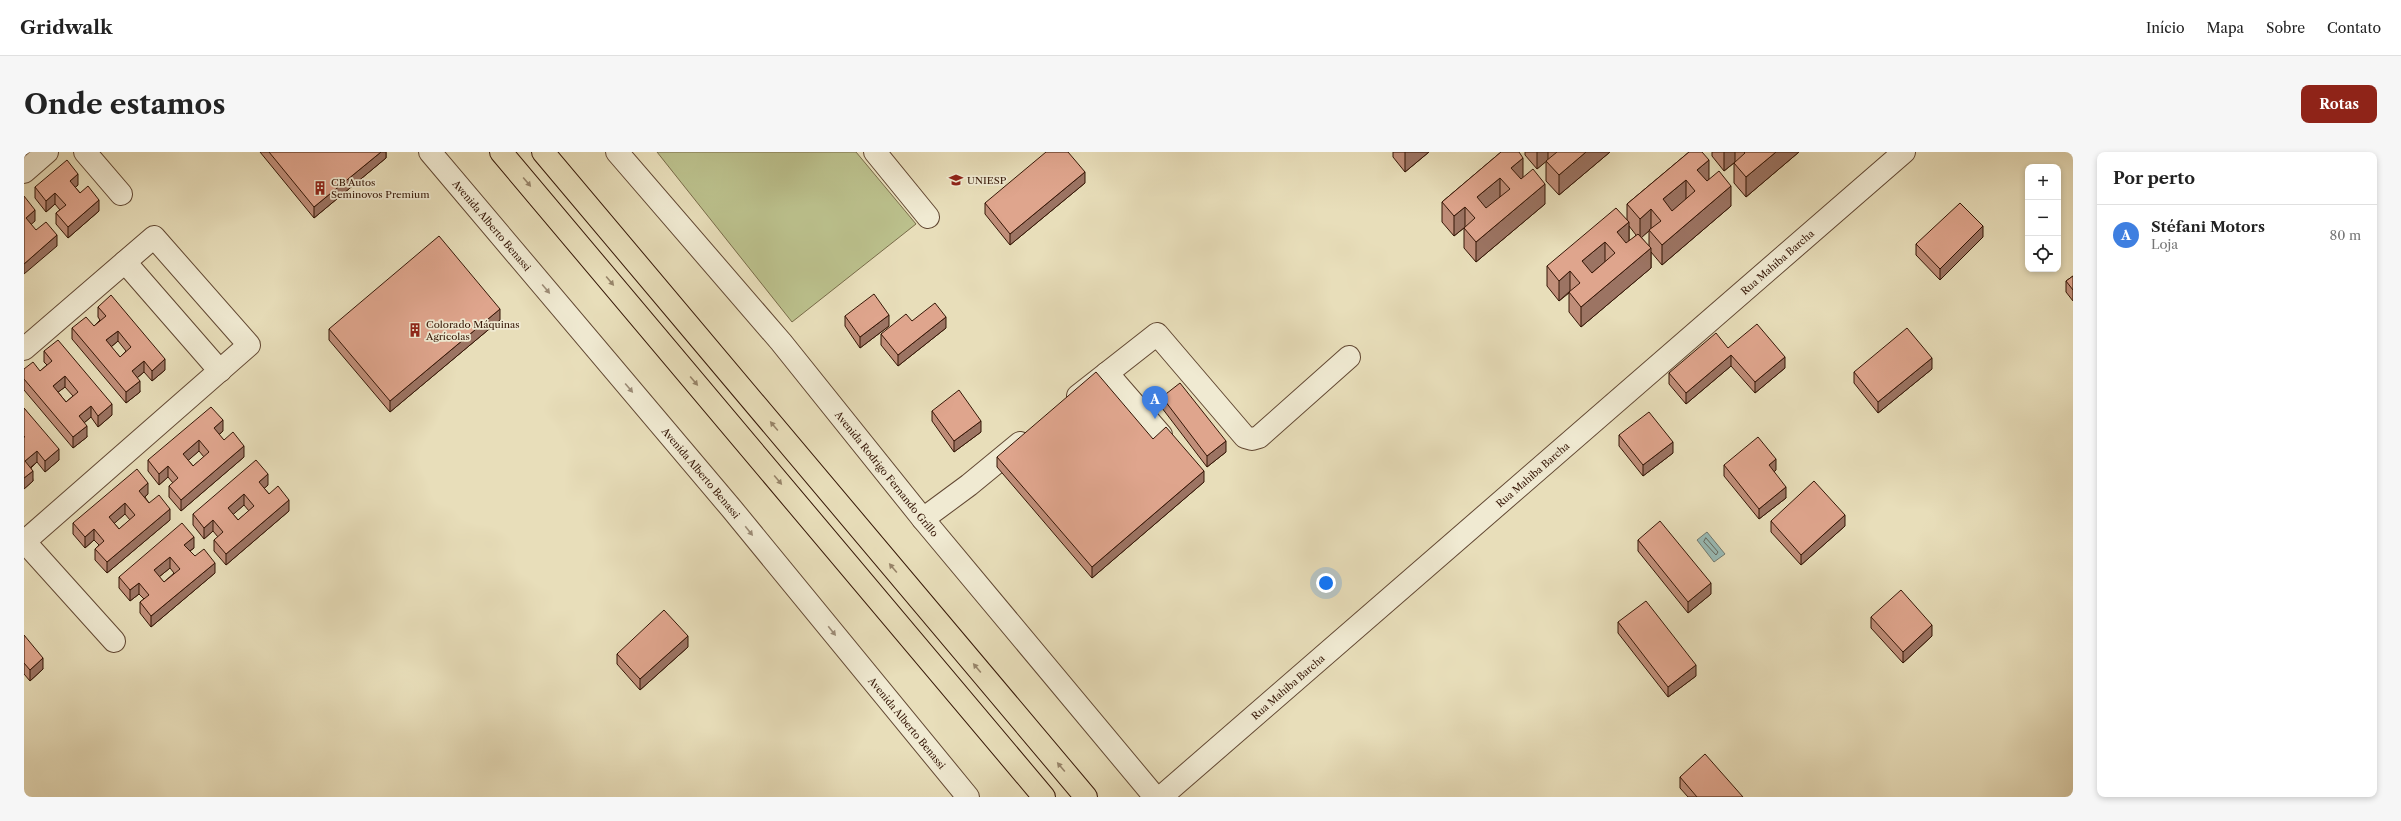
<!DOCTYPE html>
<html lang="pt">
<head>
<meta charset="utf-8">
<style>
  body { margin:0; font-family:"Libre Caslon Text",serif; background:#f6f6f6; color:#222 }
  .controls { position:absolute; right:12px; top:12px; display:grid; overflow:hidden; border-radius:8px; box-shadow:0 2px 6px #0003 }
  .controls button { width:36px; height:36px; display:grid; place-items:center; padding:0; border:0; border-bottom:1px solid #e0e0e0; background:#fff; color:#222; font:20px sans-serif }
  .you { position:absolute; left:1302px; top:431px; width:14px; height:14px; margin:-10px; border:3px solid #fff; border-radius:50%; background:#1a73e8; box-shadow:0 0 0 6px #1a73e833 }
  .badge { display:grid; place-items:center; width:26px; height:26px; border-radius:50%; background:#8f2418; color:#fff; font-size:13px; font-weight:700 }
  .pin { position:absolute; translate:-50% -33px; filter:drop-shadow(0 1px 2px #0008) }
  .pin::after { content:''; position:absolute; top:21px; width:14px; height:12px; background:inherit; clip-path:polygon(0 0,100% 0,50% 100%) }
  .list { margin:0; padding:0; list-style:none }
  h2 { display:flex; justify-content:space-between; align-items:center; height:52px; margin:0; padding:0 16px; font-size:17px }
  h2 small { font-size:13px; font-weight:400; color:#767676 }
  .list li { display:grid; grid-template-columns:26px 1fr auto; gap:12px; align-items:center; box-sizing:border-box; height:60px; padding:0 16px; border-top:1px solid #e0e0e0 }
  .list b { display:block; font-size:15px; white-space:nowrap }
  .list p { margin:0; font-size:13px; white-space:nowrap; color:#767676 }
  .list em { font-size:13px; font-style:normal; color:#767676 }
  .icon { flex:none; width:22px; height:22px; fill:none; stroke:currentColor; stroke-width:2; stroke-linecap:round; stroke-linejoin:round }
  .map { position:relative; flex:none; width:2049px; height:645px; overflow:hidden; border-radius:8px }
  header { display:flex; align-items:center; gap:24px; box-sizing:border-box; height:56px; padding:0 20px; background:#fff; border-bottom:1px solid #e0e0e0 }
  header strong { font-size:19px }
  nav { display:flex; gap:22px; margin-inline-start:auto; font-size:14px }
  .intro { display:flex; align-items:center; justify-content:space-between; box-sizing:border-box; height:96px; padding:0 24px }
  h1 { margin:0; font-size:28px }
  .button { padding:10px 18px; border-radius:8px; background:#8f2418; color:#fff; font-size:14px; font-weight:700 }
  main { display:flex; gap:24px; padding:0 24px }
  aside { flex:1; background:#fff; border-radius:8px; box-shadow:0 2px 6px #0003 }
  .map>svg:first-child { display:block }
  .green { fill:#bbc08c; stroke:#786b49 }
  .water { fill:#98bbb6; stroke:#707970 }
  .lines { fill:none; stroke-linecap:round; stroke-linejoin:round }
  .shore { stroke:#66685e; stroke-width:1 }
  .minor-casing { stroke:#624833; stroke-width:24 }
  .major-casing { stroke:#351606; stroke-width:24 }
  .minor { stroke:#f0ead2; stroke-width:22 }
  .major { stroke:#e8deba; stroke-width:22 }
  .wall { fill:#c08e79; stroke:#351606; fill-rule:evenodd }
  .shaded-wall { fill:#9c7463; stroke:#351606 }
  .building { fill:#dfa58d; stroke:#351606; fill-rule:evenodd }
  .oneway { fill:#978469 }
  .oneway2 { fill:#9c8b76 }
  .labels { text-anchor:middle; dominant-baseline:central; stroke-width:3.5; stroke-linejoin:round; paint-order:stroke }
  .poi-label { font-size:10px; fill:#351606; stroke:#f0ead2; text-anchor:start }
  .street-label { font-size:10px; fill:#351606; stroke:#f0ead2 }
</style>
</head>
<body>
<header>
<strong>Gridwalk</strong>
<nav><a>Início</a><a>Mapa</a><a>Sobre</a><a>Contato</a></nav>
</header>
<div class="intro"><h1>Onde estamos</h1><a class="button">Rotas</a></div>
<main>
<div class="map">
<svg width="2049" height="645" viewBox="0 0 2049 645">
  <rect width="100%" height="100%" fill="#e8deba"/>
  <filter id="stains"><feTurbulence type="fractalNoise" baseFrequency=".005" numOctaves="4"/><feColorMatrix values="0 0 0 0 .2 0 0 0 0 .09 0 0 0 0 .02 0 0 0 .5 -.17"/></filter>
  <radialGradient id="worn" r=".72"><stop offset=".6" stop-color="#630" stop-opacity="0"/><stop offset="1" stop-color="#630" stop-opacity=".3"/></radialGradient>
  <polygon class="green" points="633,0 832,0 892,72 768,170"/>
  <polygon class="water" points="1683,380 1701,402 1690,410 1673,388"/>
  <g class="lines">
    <polygon class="shore" points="1682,386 1694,400 1692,403 1680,390"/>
    <defs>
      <g id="minor">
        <polyline points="61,0 97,42"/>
        <path id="s1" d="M 406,0 L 707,356 L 944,645"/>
        <path id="s2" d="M 593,0 L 757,190 L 899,367 L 1131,645"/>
        <polyline points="851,0 904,65"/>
        <polyline points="0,20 23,0"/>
        <polyline points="101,110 196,219"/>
        <polyline points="0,197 130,85 225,193 0,390"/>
        <polyline points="1083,221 1137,283"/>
        <polyline points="1054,244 1133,182 1221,285 1228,287 1235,285 1325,205"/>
        <polyline points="899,367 945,333 996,291"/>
        <polyline points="0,389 90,489"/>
        <path id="s3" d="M 1137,645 L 1880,0"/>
      </g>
      <g id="major">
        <polyline points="477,0 1020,645"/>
        <polyline points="519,0 1062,645"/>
      </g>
    </defs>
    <use href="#minor" class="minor-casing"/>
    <use href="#major" class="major-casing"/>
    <use href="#minor" class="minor"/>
    <use href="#major" class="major"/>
  </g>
  <g class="wall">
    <polygon points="236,0 362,0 362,6 290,66"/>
    <polygon points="1369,0 1405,0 1381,20 1369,5"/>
    <polygon points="1477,0 1499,25 1521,52 1452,110 1440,96 1440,76 1430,84 1418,70 1418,50"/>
    <polygon points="1501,0 1586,0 1535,43 1522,29 1522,9 1513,17 1501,3"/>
    <path d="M 1665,0 L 1685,27 L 1707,54 L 1638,113 L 1627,100 L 1627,116 L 1557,175 L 1545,160 L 1545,141 L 1535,149 L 1523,134 L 1523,114 L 1603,69 L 1603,52 ZM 1605,74 L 1612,83 L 1605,90 ZM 1625,79 L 1625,95 L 1617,85 Z"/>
    <polygon points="1688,0 1775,0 1722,45 1710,31 1710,11 1700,19 1688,4"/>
    <polygon points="1061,31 986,93 961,62 961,51"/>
    <polygon points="54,33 51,35 56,41 75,59 44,86 32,72 32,61 36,58 31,52 22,60 11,46 11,35"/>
    <polygon points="1959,85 1916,128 1892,103 1892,92"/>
    <polygon points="2049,124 2049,149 2042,140 2042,129"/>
    <path d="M 74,155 L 141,218 L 128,229 L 120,220 L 113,226 L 116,240 L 102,251 L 48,187 L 48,176 L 70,174 L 76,168 L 74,165 ZM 94,189 L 102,199 L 96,205 L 87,195 Z"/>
    <polygon points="821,164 865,174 836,196 821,174"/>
    <polygon points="476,168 366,260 305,188 305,177"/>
    <polygon points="888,169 922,176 874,214 857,193 857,182"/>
    <polygon points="1704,196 1761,216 1731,241 1707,214 1662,252 1645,232 1645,221"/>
    <path d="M 20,199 L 88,263 L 74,275 L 67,265 L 60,271 L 63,285 L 49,296 L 0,238 L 0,217 L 16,219 L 23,213 L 20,210 ZM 41,235 L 49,244 L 42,250 L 34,240 Z"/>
    <polygon points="1908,217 1854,261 1830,231 1830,220"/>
    <polygon points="1138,245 1202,300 1183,315 1138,256"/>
    <polygon points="0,256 35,308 21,320 13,310 7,316 9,329 0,337"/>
    <polygon points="908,259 957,280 930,300 908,269"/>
    <path d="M 199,279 L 195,283 L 200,288 L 220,305 L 157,359 L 145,345 L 145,334 L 149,331 L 144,325 L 135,333 L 124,319 L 124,308 ZM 175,299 L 180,305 L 169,314 L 164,308 Z"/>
    <polygon points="1595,283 1649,301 1619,324 1595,294"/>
    <polygon points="1129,287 1180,330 1068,426 973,315 973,305"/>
    <polygon points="1700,313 1752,318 1750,320 1762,346 1735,367 1700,324"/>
    <path d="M 244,333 L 240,336 L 245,342 L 265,359 L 202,413 L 190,399 L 190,388 L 194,385 L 189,379 L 180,387 L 169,373 L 169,362 ZM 220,353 L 225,359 L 214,368 L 209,362 Z"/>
    <path d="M 124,342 L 121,345 L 125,351 L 146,368 L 83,421 L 71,408 L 71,397 L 75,393 L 70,388 L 61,396 L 49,382 L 49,371 ZM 101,362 L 106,368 L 95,377 L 90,371 Z"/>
    <polygon points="1747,369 1821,374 1777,413 1747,380"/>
    <polygon points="1614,388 1687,442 1664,461 1614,399"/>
    <path d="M 170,396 L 166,399 L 171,404 L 191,421 L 127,475 L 116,461 L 116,450 L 120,447 L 115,442 L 106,449 L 95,436 L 95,425 ZM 146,416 L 150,421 L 140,430 L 135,425 Z"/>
    <polygon points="1847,465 1908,484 1879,511 1847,476"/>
    <polygon points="1594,470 1672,524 1644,545 1594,481"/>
    <polygon points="0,483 19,517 6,529 0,522"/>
    <polygon points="664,495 616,538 593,512 593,502"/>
    <polygon points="1656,625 1719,645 1664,645 1656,636"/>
  </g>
  <g class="shaded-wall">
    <polygon points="357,0 362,0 362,6 290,66 290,55"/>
    <polygon points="1381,0 1405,0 1381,20"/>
    <polygon points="1513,0 1524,0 1524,8 1513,17"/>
    <polygon points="1562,0 1586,0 1535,43 1535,23"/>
    <polygon points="1700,0 1711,0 1711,10 1700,19"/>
    <polygon points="1752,0 1775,0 1722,45 1722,25"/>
    <polygon points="1499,6 1499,26 1487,36 1487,16"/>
    <polygon points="1685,8 1685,28 1673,38 1673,18"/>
    <polygon points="1061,20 1061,31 986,93 986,82"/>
    <polygon points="54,22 54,33 46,40 46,29"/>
    <polygon points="1476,26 1476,46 1453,65 1453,45"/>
    <polygon points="1662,28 1662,48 1639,67 1639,47"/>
    <polygon points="1521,32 1521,52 1452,110 1452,90"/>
    <polygon points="1707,34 1707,54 1638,113 1638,93"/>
    <polygon points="31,41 31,52 22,60 22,49"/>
    <polygon points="75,48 75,59 44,86 44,75"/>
    <polygon points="1441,55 1441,75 1430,84 1430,64"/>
    <polygon points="1627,57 1627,77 1616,87 1616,67"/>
    <polygon points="11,58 11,69 2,77 2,66"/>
    <polygon points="1605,70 1605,90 1593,100 1593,80"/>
    <polygon points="1959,74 1959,85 1916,128 1916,117"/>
    <polygon points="33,83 33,94 0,122 0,112"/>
    <polygon points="1581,90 1581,110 1558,129 1558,109"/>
    <polygon points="1627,96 1627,116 1557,175 1557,155"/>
    <polygon points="1546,119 1546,139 1535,149 1535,129"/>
    <polygon points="476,157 476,168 366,260 366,249"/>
    <polygon points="865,163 865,174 836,196 836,185"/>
    <polygon points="922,165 922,176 874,214 874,203"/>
    <polygon points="94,179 94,189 82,199 82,188"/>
    <polygon points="1707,203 1707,214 1662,252 1662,241"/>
    <polygon points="1761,205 1761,216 1731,241 1731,230"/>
    <polygon points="1908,206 1908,217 1854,261 1854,250"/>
    <polygon points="141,207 141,218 128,229 128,219"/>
    <polygon points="120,209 120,220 108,230 108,219"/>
    <polygon points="41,224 41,235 29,244 29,234"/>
    <polygon points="116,229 116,240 102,251 102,240"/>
    <polygon points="88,252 88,263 74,275 74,264"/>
    <polygon points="67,254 67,265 55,275 55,264"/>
    <polygon points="199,268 199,279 190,287 190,276"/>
    <polygon points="957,269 957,280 930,300 930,289"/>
    <polygon points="63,274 63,285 49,296 49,285"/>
    <polygon points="175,288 175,299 159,313 159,302"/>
    <polygon points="1202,289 1202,300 1183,315 1183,304"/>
    <polygon points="1649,290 1649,301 1619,324 1619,313"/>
    <polygon points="220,294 220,305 157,359 157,348"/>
    <polygon points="35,297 35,308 21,320 21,309"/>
    <polygon points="13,299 13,310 1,320 1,309"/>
    <polygon points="1752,307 1752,318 1745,324 1745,313"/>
    <polygon points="144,314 144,325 135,333 135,322"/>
    <polygon points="9,319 9,329 0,337 0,326"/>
    <polygon points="1180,319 1180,330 1068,426 1068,415"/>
    <polygon points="244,322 244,333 235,341 235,330"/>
    <polygon points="124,331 124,342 115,350 115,339"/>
    <polygon points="1762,335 1762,346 1735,367 1735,357"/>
    <polygon points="220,342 220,353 204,367 204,356"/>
    <polygon points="265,348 265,359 202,413 202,402"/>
    <polygon points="101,351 101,362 85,376 85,365"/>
    <polygon points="146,357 146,368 83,421 83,410"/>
    <polygon points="1821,363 1821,374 1777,413 1777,403"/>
    <polygon points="189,368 189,379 180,387 180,376"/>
    <polygon points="70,377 70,388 61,396 61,385"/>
    <polygon points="170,385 170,396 160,403 160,393"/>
    <polygon points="146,405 146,416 130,429 130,418"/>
    <polygon points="191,411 191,421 127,475 127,464"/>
    <polygon points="115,431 115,442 106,449 106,438"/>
    <polygon points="1687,431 1687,442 1664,461 1664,450"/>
    <polygon points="1908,473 1908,484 1879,511 1879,500"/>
    <polygon points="664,484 664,495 616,538 616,527"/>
    <polygon points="19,506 19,517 6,529 6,518"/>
    <polygon points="1672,513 1672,524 1644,545 1644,535"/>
  </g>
  <g class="building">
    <polygon points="245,0 357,0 290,55"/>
    <polygon points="1022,0 1044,0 1061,20 986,82 961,51"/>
    <path d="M 1477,0 L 1495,0 L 1499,6 L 1487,16 L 1497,27 L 1509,17 L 1521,32 L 1452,90 L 1440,76 L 1451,66 L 1441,55 L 1430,64 L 1418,50 ZM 1476,26 L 1486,37 L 1462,56 L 1453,45 Z"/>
    <polygon points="1533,0 1562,0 1535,23 1522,9"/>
    <path d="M 1665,0 L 1678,0 L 1685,8 L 1673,18 L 1683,29 L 1695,19 L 1707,34 L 1638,93 L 1625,78 L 1637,69 L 1627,57 L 1616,67 L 1603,52 ZM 1662,28 L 1671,39 L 1648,59 L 1639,47 Z"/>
    <polygon points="1720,0 1752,0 1722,25 1710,11 1721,1"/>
    <polygon points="43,8 54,22 46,29 56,41 64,34 75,48 44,75 32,61 42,53 31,41 22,49 11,35"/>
    <polygon points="0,44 11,58 2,66 12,78 22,70 33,83 0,112"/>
    <polygon points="1936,51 1959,74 1916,117 1892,92"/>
    <path d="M 1592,56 L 1605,70 L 1593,80 L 1602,91 L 1614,82 L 1627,96 L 1557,155 L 1545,140 L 1556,131 L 1546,119 L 1535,129 L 1523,114 ZM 1581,90 L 1591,101 L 1568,121 L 1558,109 Z"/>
    <polygon points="415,84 476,157 366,249 305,177"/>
    <polygon points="2049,124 2049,138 2042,129"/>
    <polygon points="850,142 865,163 836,185 821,164"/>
    <path d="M 87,143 L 141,207 L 128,219 L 120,209 L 108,219 L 116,229 L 102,240 L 48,176 L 62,165 L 70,174 L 82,164 L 74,155 ZM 94,179 L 107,195 L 96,205 L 82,188 Z"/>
    <polygon points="911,151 922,165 874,203 857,182 882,162 888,169"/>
    <polygon points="1733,172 1761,205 1731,230 1707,203 1662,241 1645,221 1692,181 1704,196"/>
    <polygon points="1883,176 1908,206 1854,250 1830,220"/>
    <path d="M 34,188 L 88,252 L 74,264 L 67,254 L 55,264 L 63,274 L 49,285 L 0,227 L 0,217 L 9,210 L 16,219 L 28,209 L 20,199 ZM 41,224 L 54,240 L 42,250 L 29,234 Z"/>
    <polygon points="1072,220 1129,287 1142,275 1180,319 1068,415 973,305"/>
    <polygon points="1156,231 1202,289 1183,304 1138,245"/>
    <polygon points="935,238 957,269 930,289 908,259"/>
    <path d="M 187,255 L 199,268 L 190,276 L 200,288 L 209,280 L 220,294 L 157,348 L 145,334 L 154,326 L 144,314 L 135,322 L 124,308 ZM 175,288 L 185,300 L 169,314 L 159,302 Z"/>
    <polygon points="0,256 35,297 21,309 13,299 1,309 9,319 0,326 0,285 1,285 0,284"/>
    <polygon points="1625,260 1649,290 1619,313 1595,283"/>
    <polygon points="1734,285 1752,307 1745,313 1762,335 1735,357 1700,313"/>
    <path d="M 232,308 L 244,322 L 235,330 L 245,342 L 254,334 L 265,348 L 202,402 L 190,388 L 199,380 L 189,368 L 180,376 L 169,362 ZM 220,342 L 230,354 L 214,368 L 204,356 Z"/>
    <path d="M 113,317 L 124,331 L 115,339 L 125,351 L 135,343 L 146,357 L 83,410 L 71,397 L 80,389 L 70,377 L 61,385 L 49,371 ZM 101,351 L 111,363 L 95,377 L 85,365 Z"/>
    <polygon points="1790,329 1821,363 1777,403 1747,369"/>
    <polygon points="1636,369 1687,431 1664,450 1614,388"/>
    <path d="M 158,371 L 170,385 L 160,393 L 171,404 L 180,397 L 191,411 L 127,464 L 116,450 L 125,443 L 115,431 L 106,438 L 95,425 ZM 146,405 L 156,417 L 140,430 L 130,418 Z"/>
    <polygon points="1877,438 1908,473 1879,500 1847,465"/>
    <polygon points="1622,449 1672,513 1644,535 1594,470"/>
    <polygon points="640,458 664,484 616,527 593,502"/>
    <polygon points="0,483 19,506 6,518 0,511"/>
    <polygon points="1681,602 1719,645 1673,645 1656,625"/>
  </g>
  <defs><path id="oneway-solid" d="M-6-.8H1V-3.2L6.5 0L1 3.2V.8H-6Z"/></defs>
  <g class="oneway">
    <use href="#oneway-solid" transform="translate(503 30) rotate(50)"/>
    <use href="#oneway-solid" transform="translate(586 129) rotate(50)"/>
    <use href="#oneway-solid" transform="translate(670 229) rotate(50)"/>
    <use href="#oneway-solid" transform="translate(750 274) rotate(-130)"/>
    <use href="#oneway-solid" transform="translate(754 328) rotate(50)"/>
    <use href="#oneway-solid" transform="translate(869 416) rotate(-130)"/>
    <use href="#oneway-solid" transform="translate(953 516) rotate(-130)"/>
    <use href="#oneway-solid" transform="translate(1037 615) rotate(-130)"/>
  </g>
  <g class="oneway2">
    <use href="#oneway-solid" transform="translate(522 137) rotate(50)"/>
    <use href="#oneway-solid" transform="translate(605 236) rotate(50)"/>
    <use href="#oneway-solid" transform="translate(725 379) rotate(51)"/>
    <use href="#oneway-solid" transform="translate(808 479) rotate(51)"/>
  </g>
  <defs>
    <symbol id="university-bare" viewBox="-9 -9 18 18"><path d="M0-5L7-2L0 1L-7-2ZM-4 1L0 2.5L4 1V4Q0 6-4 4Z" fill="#8f2418" stroke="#f0ead2" stroke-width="2.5" paint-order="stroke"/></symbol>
    <symbol id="building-bare" viewBox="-9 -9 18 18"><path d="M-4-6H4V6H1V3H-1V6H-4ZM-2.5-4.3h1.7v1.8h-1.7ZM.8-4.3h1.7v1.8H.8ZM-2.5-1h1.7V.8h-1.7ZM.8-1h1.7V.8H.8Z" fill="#8f2418" stroke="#f0ead2" stroke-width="2.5" paint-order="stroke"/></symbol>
  </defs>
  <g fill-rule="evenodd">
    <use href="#university-bare" x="922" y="18" width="20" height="20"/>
    <use href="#building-bare" x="286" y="26" width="20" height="20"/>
    <use href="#building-bare" x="381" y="168" width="20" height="20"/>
  </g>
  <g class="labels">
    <g class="poi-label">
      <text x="943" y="28">UNIESP</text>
      <text x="307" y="30">CB Autos<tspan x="307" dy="12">Seminovos Premium</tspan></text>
      <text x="402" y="172">Colorado Máquinas<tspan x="402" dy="12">Agrícolas</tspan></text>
    </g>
    <g class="street-label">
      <text stroke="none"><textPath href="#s1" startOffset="96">Avenida Alberto Benassi</textPath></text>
      <text stroke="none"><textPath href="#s3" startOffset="816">Rua Mahiba Barcha</textPath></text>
      <text stroke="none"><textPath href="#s1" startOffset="420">Avenida Alberto Benassi</textPath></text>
      <text stroke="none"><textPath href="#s2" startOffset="420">Avenida Rodrigo Fernando Grillo</textPath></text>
      <text stroke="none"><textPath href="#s3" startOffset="492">Rua Mahiba Barcha</textPath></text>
      <text stroke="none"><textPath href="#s3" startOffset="168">Rua Mahiba Barcha</textPath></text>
      <text stroke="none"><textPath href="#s1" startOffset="744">Avenida Alberto Benassi</textPath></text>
    </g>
  </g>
  <rect width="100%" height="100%" filter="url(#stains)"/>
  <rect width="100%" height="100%" fill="url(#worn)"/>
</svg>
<div class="controls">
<button>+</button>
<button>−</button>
<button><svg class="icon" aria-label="locate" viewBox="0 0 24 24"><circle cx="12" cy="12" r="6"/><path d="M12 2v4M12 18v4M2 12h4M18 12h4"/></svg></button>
</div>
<div class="you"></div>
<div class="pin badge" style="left:1131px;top:267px;background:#3f7fe0">A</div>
</div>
<aside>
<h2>Por perto<small></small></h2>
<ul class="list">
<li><span class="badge" style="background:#3f7fe0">A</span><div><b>Stéfani Motors</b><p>Loja</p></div><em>80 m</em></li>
</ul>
</aside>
</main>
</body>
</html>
